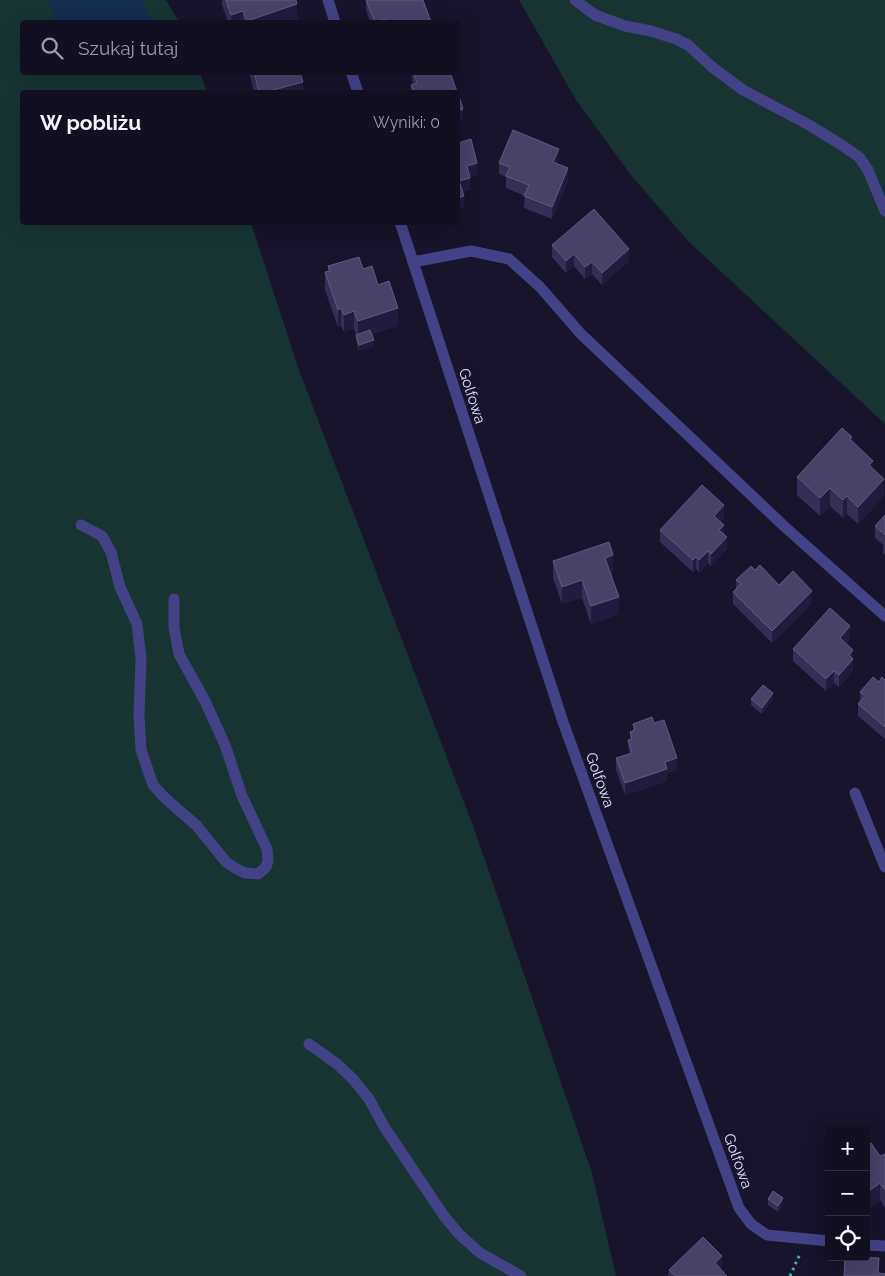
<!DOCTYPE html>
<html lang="pl">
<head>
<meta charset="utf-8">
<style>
  body { margin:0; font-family:Raleway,sans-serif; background:#1a1829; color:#f1f3f6 }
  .controls { position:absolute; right:15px; bottom:15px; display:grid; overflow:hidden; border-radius:5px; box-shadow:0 5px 20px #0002 }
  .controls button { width:45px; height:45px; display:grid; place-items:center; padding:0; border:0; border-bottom:1px solid #302f3e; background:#110f20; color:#f1f3f6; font:25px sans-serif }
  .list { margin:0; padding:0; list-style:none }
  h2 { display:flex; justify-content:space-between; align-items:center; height:65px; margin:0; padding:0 20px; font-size:21px }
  h2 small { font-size:16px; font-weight:400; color:#9c9ca5 }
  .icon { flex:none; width:28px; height:28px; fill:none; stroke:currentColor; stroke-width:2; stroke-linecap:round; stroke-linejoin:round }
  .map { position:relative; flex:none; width:885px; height:1276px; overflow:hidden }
  .search { position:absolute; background:#110f20; box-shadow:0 5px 20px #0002; left:20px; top:20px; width:440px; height:55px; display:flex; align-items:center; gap:12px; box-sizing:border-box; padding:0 18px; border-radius:5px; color:#9c9ca5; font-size:19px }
  .panel { position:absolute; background:#110f20; box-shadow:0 5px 20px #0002; left:20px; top:90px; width:440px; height:135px; border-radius:5px }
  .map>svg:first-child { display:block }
  .green { fill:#173433 }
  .water { fill:#142c4f }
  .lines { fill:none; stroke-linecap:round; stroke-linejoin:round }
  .path { stroke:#3bb5ab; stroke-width:3; stroke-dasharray:2.5 4; stroke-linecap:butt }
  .lane { stroke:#434286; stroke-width:11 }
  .wall { fill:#352e57 }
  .shaded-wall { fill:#211c3e }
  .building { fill:#484168; stroke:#605a80 }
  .labels { text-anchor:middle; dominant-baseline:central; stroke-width:4; stroke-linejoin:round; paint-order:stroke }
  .street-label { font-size:15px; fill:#e2e0fd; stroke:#17142b }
</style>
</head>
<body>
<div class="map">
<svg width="885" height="1276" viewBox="0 0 885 1276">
  <rect width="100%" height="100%" fill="#17142b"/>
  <g class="green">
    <polygon points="0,0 166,0 179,22 22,22 22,72 200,73 207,92 22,92 22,222 251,223 299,370 475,831 592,1173 616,1276 0,1276"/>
    <polygon points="519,0 885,0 885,424 688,241 630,174 576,100"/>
  </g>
  <polygon class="water" points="48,0 141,0 154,22 53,22 51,5"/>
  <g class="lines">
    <polyline class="path" points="790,1276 800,1254"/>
    <g class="lane">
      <polyline points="328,0 335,22"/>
      <polyline points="575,0 595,15 625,26 651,31 676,39 688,45 712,67 743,90 809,125 840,144 859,157 868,170 885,211"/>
      <polyline points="351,72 358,92"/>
      <polyline points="400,222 563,722 739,1208 751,1224 767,1235 829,1241"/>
      <polyline points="413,262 471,251 509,259 540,287 581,334 785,527 885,616"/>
      <polyline points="81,525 102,536 111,552 120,587 137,624 141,658 139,715 141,750 153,785 165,798 197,826 226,862 235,868 245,873 258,874 266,867 268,861 267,849 242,796 225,745 205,701 179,654 174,628 174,599"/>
      <polyline points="855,793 885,867"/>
      <polyline points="309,1044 337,1064 353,1079 369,1099 385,1128 444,1216 459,1234 480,1253 521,1276"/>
      <polyline points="866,1245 885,1246"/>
    </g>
  </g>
  <g class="wall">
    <polygon points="222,0 296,0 297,22 228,22 222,5"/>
    <polygon points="366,0 423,0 431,22 370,22 366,10"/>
    <polygon points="249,72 300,72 303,92 254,92"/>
    <polygon points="412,72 450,72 457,92 411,92 411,85 413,84 412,81"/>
    <polygon points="559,161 557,163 568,180 552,219 524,208 525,196 506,188 506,177 499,174 499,163"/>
    <polygon points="552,245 629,261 602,285 592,274 585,279 574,266 566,273 552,257"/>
    <polygon points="328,266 363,269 378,285 398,326 372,334 374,346 359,351 356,341 356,334 354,329 344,332 341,326 338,327 325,290 325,272 328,271"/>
    <polygon points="852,441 873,469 884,496 858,524 847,514 843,518 830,506 820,516 797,495 797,477"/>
    <polygon points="885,515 885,555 883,553 883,545 875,538 875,526"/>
    <polygon points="724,517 720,522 727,549 711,566 708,563 699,572 696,569 693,572 660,542 660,530"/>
    <polygon points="553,561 613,573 611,574 619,614 591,624 582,598 562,604 553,578"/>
    <polygon points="755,570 779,585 812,603 772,643 733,604 733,592 736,589 736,580"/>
    <polygon points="850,638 846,644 853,650 853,671 839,687 834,683 826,691 793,661 793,649"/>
    <polygon points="885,680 885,739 858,716 858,704 860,702 860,692 879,682"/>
    <polygon points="751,699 773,699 762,714 751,705"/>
    <polygon points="654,723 677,770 667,773 667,781 625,795 616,770 616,758 629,754 628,740 630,740 630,732 633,730 633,724"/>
    <polygon points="885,1154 885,1208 880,1200 866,1210 880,1156"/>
    <polygon points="768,1199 783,1204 778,1212 768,1205"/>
    <polygon points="722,1268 721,1269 727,1276 668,1276 669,1270"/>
  </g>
  <g class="shaded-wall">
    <polygon points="297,4 297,22 247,22 247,21"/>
    <polygon points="243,11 243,22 231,22 231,15"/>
    <polygon points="386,19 386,22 376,22"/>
    <polygon points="303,82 303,92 266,92"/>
    <polygon points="463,109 463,120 459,122 459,128 458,129 458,111"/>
    <polygon points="559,149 559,161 553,174 553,162"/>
    <polygon points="477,163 477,175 467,178 467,166"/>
    <polygon points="568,168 568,180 552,219 552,207"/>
    <polygon points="470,178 470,190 459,193 459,181"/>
    <polygon points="464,196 464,208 458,210 458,198"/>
    <polygon points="629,249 629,261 602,285 602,273"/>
    <polygon points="574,254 574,266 566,273 566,261"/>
    <polygon points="592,262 592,274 585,279 585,267"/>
    <polygon points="341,308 341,326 338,327 338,310"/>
    <polygon points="398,308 398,326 358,339 358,321"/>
    <polygon points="354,311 354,329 344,332 344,315"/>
    <polygon points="374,340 374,346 359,351 359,345"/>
    <polygon points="873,461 873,478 869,465"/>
    <polygon points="884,479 884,496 858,524 858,507"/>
    <polygon points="830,488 830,506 820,516 820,498"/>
    <polygon points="847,496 847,514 843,518 843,500"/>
    <polygon points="724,505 724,517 714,528 714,516"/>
    <polygon points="724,525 724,537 719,530"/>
    <polygon points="727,537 727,549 711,566 711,554"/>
    <polygon points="708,551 708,563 699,572 699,560"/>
    <polygon points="613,555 613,573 605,575 605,558"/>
    <polygon points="696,557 696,569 693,572 693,560"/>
    <polygon points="582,580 582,598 562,604 562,587"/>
    <polygon points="812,591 812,603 772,643 772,631"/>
    <polygon points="619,597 619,614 591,624 591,606"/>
    <polygon points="850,626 850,638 840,650 840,638"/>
    <polygon points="853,650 853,671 839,687 839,675 849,655"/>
    <polygon points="834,671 834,683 826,691 826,679"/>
    <polygon points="773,693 773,699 762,714 762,708"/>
    <polygon points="677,758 677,770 667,773 667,781 625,795 625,783 665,762"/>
    <polygon points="880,1183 880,1200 866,1210 866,1193"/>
    <polygon points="783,1198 783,1204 778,1212 778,1206"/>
    <polygon points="722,1256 722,1268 715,1275 715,1263"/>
  </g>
  <g class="building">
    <polygon points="226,0 296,0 297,4 247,21 243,11 231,15"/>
    <polygon points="366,0 423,0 431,22 387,22 386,19 375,22"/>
    <polygon points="254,72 300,72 303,82 266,92 259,92"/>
    <polygon points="413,72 450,72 457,92 414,92 411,85 417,83"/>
    <polygon points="458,93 463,109 458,111"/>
    <polygon points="513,130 559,149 553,162 568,168 552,207 524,196 529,185 506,176 510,167 499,163"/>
    <polygon points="471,139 477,163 467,166 470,178 459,181 464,196 458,198 458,143"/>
    <polygon points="594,209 629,249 602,273 592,262 585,267 574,254 566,261 552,245"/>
    <polygon points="359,257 363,269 372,266 378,285 389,281 398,308 358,321 354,311 344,315 341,308 338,310 325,272 330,271 328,266"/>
    <polygon points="370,330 374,340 359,345 356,335"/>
    <polygon points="842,428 852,437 850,439 873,461 869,465 884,479 858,507 847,496 843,500 830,488 820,498 797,477"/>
    <polygon points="702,485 724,505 714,516 724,525 719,530 727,537 711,554 708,551 699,560 696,557 693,560 660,530"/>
    <polygon points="885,515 885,535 875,526"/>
    <polygon points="609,542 613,555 605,558 619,597 591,606 582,580 562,587 553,561"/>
    <polygon points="760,565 779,585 793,571 812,591 772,631 733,592 741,584 736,580 751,566 755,570"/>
    <polygon points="830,608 850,626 840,638 853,650 849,655 853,659 839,675 834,671 826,679 793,649"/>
    <polygon points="873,677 879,682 882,677 885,680 885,727 858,704 865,696 860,692"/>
    <polygon points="763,685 773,693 762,708 751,699"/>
    <polygon points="652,717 654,723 664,720 677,758 665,762 667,769 625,783 616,758 632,753 628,740 632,739 630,732 635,730 633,724"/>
    <polygon points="871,1143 880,1156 885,1154 885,1190 880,1183 866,1193 866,1147"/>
    <polygon points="773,1191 783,1198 778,1206 768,1199"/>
    <polygon points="703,1237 722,1256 715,1263 727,1276 675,1276 669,1270"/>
    <polygon points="845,1257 879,1258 878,1273 885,1274 885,1276 844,1276"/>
  </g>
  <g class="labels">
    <g class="street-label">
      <text transform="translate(472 396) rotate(72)">Golfowa</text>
      <text transform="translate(600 780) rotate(70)">Golfowa</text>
      <text transform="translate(738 1161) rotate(70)">Golfowa</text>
    </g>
  </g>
</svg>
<div class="controls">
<button>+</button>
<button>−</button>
<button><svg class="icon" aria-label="locate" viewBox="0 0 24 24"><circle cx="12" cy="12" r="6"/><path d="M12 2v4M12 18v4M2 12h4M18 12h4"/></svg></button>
</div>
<div class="search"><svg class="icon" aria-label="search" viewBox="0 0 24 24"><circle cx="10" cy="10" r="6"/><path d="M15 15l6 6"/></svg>Szukaj tutaj</div>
<section class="panel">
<h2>W pobliżu<small>Wyniki: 0</small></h2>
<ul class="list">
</ul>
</section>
</div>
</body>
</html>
